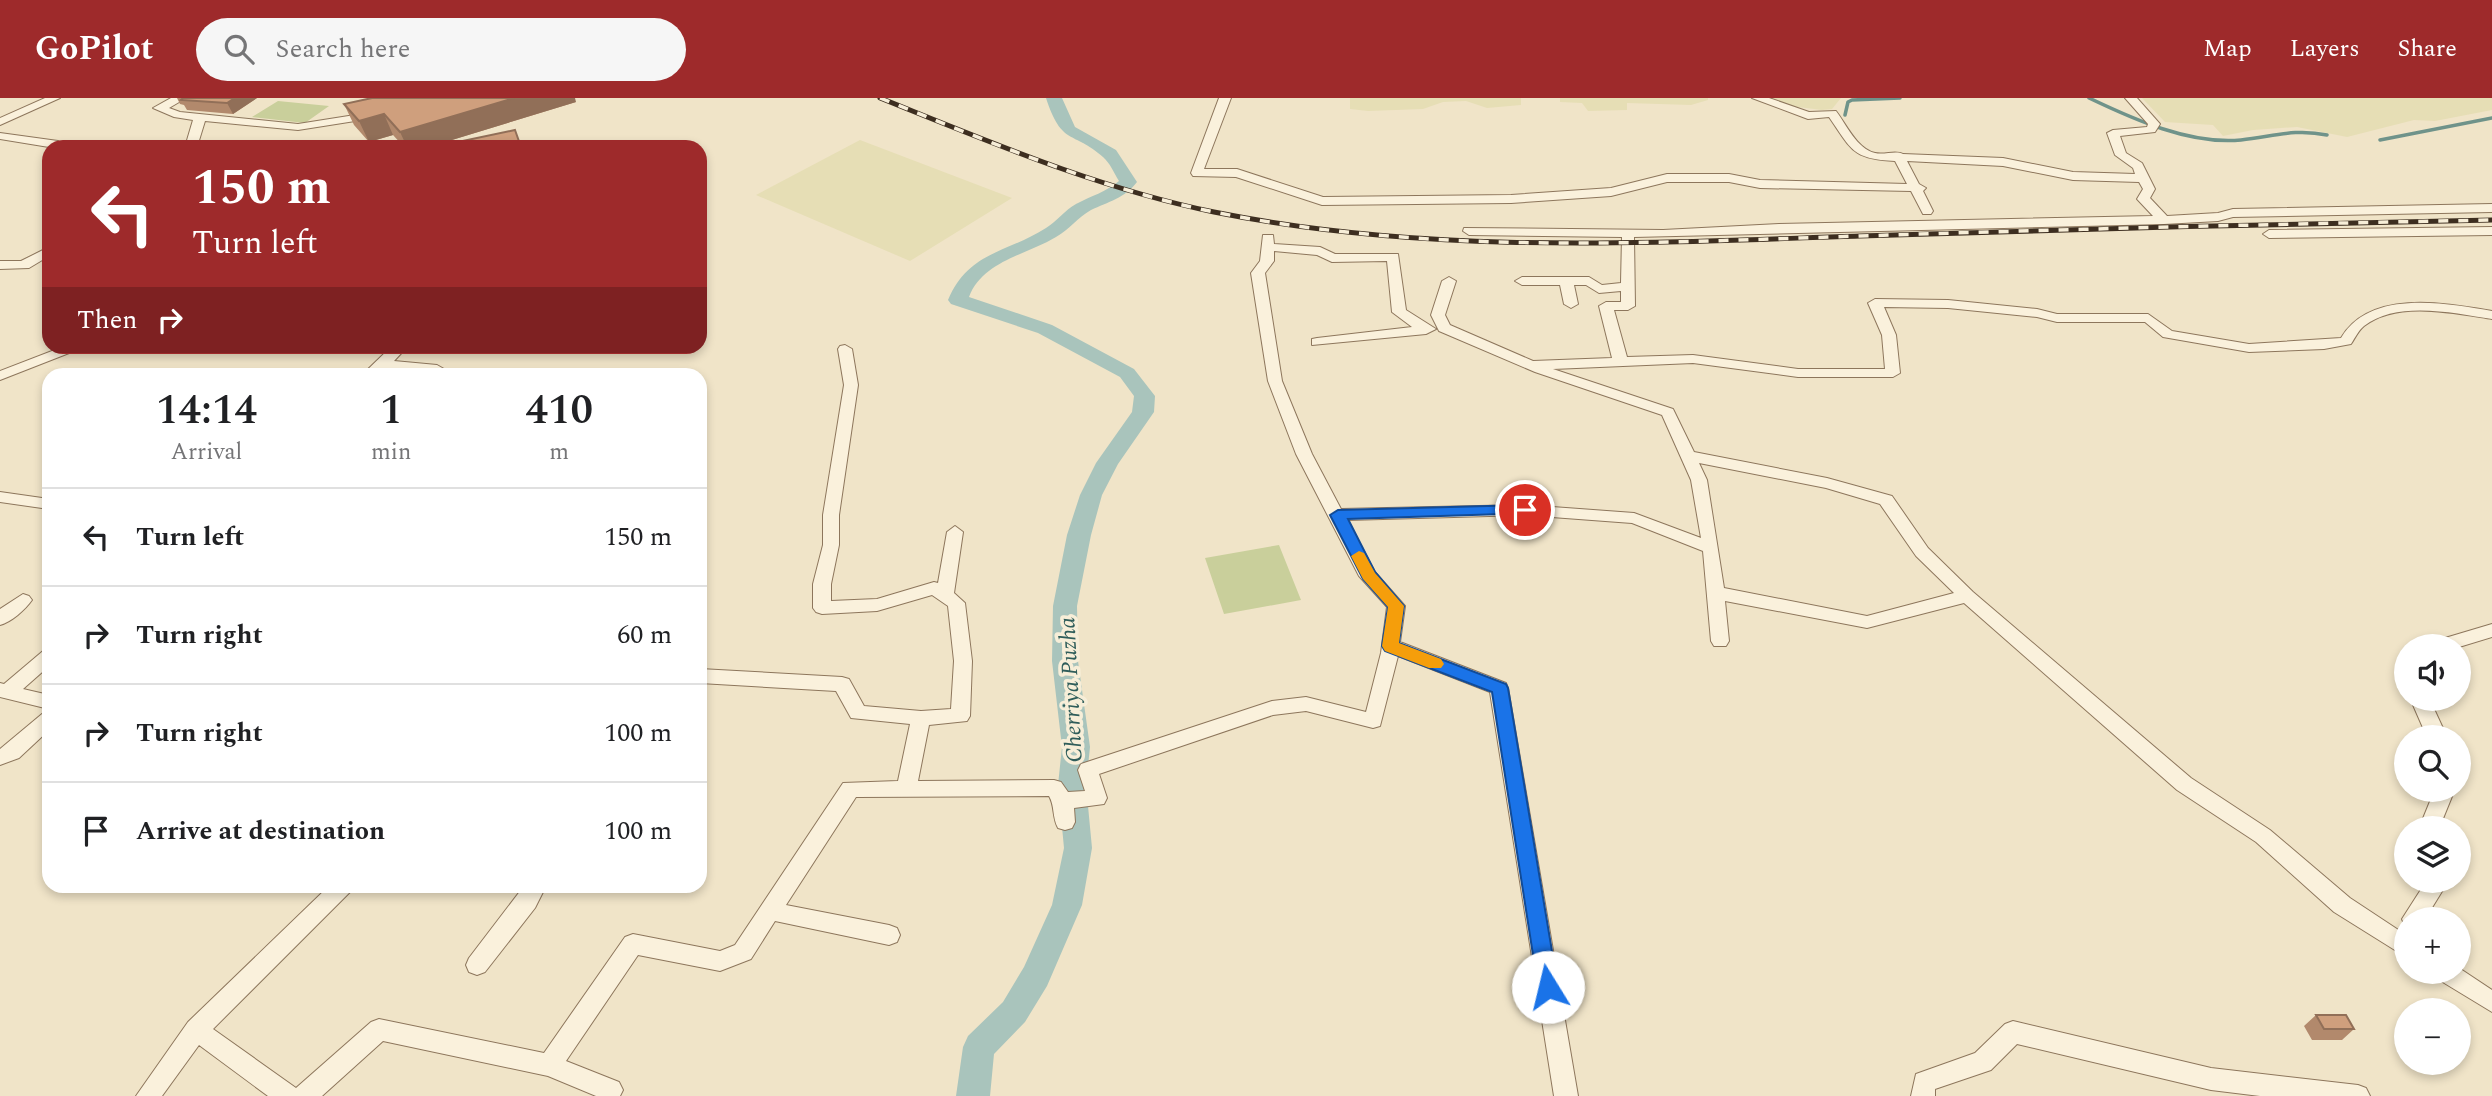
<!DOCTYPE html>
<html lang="en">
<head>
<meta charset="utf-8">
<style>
  :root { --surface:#fff; --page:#f6f6f6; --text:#202124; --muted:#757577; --line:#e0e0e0; --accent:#9e2a2b }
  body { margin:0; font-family:Spectral,serif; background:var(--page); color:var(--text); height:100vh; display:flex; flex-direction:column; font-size:26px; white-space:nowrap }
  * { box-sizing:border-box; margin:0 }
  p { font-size:23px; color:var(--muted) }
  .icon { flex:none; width:38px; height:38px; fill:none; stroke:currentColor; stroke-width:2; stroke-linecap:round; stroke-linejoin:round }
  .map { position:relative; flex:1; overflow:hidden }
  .drawer { position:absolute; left:42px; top:270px; width:665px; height:525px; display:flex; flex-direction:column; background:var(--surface); border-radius:21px; box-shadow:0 4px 10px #0003 }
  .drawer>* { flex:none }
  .guide { position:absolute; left:42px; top:42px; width:665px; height:214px; border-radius:21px; box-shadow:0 4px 10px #0003; background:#9e2a2b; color:#fff; overflow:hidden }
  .fabs { position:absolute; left:2394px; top:536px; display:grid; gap:14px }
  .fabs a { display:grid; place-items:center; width:77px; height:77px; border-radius:50%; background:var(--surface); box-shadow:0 4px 10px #0003; font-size:35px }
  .pin { position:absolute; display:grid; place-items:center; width:60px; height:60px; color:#fff; margin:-30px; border:4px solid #fff; border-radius:50%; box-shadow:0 2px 7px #0007 }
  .me { position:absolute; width:77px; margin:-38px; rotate:351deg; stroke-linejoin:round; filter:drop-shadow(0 0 5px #0008) }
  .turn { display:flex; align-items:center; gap:24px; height:147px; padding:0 35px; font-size:32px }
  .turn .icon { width:91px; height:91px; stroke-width:2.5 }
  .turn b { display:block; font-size:49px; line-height:60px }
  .then { display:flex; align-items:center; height:66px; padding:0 35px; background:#0003; gap:14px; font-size:26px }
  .eta { display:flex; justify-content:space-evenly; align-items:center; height:119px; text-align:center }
  .eta b { font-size:42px; font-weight:600; line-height:49px }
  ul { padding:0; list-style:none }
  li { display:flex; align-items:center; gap:21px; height:98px; padding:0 35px; border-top:2px solid var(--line) }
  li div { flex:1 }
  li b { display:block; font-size:26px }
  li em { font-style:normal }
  header { display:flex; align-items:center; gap:42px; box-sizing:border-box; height:98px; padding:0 35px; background:var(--accent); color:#fff }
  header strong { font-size:33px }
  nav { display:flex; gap:38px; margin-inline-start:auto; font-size:24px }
  .search { width:490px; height:63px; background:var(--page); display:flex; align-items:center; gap:18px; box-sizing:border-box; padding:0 24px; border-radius:38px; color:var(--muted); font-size:26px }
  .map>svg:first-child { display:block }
  .farmland { fill:#e6deb5 }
  .green { fill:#c9cf9b }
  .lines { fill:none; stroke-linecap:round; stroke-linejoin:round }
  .stream { stroke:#6f938a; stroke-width:3.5 }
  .river { fill:#a9c4bc; fill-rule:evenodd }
  .minor-casing { stroke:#8d765c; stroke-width:2 }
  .minor { fill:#faf1dc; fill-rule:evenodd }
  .rail-casing { stroke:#3d2e20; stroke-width:5 }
  .rail { stroke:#f7eed8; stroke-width:3.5; stroke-dasharray:10; stroke-linecap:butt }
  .wall { fill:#b2896c }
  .shaded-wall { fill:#916f58 }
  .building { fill:#cf9f7d; stroke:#916f58; stroke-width:2 }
  .route { fill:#1a73e8; stroke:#114b97; stroke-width:2 }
  .slow { fill:#f59e0b }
  .labels { text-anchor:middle; stroke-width:7; stroke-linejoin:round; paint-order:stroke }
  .water-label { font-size:23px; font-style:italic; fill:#2f5d5a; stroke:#f7eed8 }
</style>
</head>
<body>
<header>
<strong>GoPilot</strong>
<div class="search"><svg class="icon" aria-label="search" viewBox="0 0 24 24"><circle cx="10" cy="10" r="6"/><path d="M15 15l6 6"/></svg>Search here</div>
<nav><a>Map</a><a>Layers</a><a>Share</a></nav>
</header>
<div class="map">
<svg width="2492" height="998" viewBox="0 0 2492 998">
  <rect width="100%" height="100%" fill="#f0e4c8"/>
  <path class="farmland" d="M1350 0H1521V7L1487 10 1466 3 1443 4 1423 11 1368 13 1350 11Z
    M1560 0H1708V2L1691 7 1627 5V12L1588 13 1582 5 1560 4Z
    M1767 0H1841L1832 11 1822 12 1790 8Z
    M2142 0H2492V12L2435 23 2414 22 2347 39 2297 29 2253 32 2223 38 2213 27 2165 24Z
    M860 42 1012 100 910 163 756 97Z"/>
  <path class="green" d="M278 3 329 8 305 25 252 19Z
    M1279 447 1301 502 1224 516 1205 460Z"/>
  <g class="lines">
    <path class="stream" d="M2089 0C2133 21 2190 47 2241 42 2272 39 2294 30 2327 37
      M1845 17 1848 4 1852 2 1900 0
      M2380 42 2492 20"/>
    <path class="river" d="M1046 0H1062L1075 29 1116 52 1137 84C1125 100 1108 104 1091 112 1078 119 1069 132 1056 139 1026 157 983 163 969 199L1052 227 1134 271 1155 298 1154 314 1118 366 1102 397 1091 437 1077 508 1078 563 1090 649 1086 687 1092 750 1082 807 1047 888 1025 924 994 956 990 998H956L963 949 968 938 1003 904 1024 869 1052 807 1064 750 1058 687 1062 649 1052 563 1053 508 1067 437 1080 397 1096 365 1132 314 1134 298 1120 279 1038 235 951 206 948 202C969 153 1007 155 1046 130 1057 123 1065 112 1076 106 1091 98 1106 94 1119 83 1114 75 1110 65 1103 59 1073 32 1062 49 1046 0Z"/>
    <g class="minor-casing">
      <path id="minor" d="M45 0H60L0 27V20Z
        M171 0H186L169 10 180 14 298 26 374 14 380 17 374 20 298 32 205 23 197 49H185L193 22 174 19 153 10Z
        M1219 0H1231L1204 71H1237L1323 99 1511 97 1611 90 1667 76H1729L1760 82 1907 86 1895 63C1852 61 1852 52 1829 19L1808 21 1752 0H1769L1809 14 1836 13C1846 26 1857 51 1875 55 1885 57 1896 52 1903 56L2003 60 2073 74 2135 76 2133 70 2115 57 2107 35 2113 32 2147 29 2148 26 2125 0H2137L2160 26 2155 34 2120 38 2126 55 2142 65 2155 91 2150 100 2167 118 2218 115 2233 111 2492 106V114L2233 119 2218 123 2164 126 1634 139 1635 208 1628 212H1614L1627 259 1693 257 1798 271H1885L1882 237 1868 205 1875 201 1948 202 2037 211 2057 216H2148L2172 233 2249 246 2341 240C2370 191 2445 205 2492 213V221C2454 215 2397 202 2364 228 2358 233 2355 240 2351 246L2324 251 2249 254 2163 239 2145 224H2057L2037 219 1948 210 1884 209 1896 237 1900 275 1893 279H1798L1693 265 1553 271 1673 311 1694 354 1827 380 1892 398 1928 450 1973 494 2191 680 2270 732 2350 800 2406 837V859L2334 814 2256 744 2177 692 1964 505 1867 530 1725 503 1729 543 1726 548H1714L1711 543 1703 453 1632 425 1525 417 1347 422 1375 474 1405 508 1400 544 1506 585 1508 590 1578 998H1554L1490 594 1398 558 1380 628 1373 630 1306 613 1273 617 1099 676 1107 700 1104 706 1074 710 1075 724 1072 730 1065 732 1058 730C1052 719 1055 708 1049 698L856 699 786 807 889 827 897 830 900 837 897 844 889 847 775 823 751 861 720 873 638 857 566 963 619 984 623 992 620 998H596L548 978 383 943 322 998H268L199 947 162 998H136L188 924 329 788H354L350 794 213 931 296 990 371 924 379 921 544 955 625 839 633 836 720 853 735 847 843 685 898 683 910 626 851 620 836 593 700 585V571L842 579 849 581 864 608 921 613 951 611 954 563 948 508 932 497 877 513 822 516 816 514 813 510V486L823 447V417L844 287 838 251 840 248 845 247 852 251 858 287 839 417V447L831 486V503L877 501 934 484 938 485 947 434 955 428 963 434 954 495 965 505 972 563 970 618 967 623 929 627 918 683 1054 682 1061 684 1068 694 1085 693 1078 672 1081 666 1272 603 1306 599 1366 614 1381 555 1387 509 1359 478 1296 356 1268 283 1251 175 1260 163 1263 137H1273L1274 146 1320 149 1335 156H1398L1406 212 1436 231 1426 236 1312 247V241L1317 240 1412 229 1392 214 1387 163 1332 164 1317 157 1274 153V163L1265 175 1282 283 1312 356 1341 411 1525 407 1634 415 1701 440 1691 382 1662 317 1535 274 1439 233 1431 217 1442 183 1449 179 1456 183 1445 217 1450 227 1533 263 1612 260 1599 208 1606 204H1621V193L1599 195 1586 187H1574L1578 206 1571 210 1564 206 1560 187H1522L1515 183 1522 179H1589L1602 187 1621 185 1622 139 1469 137 1463 133 1464 130 1663 132 1779 126 2153 118 2137 101 2143 91 2139 84 2073 82 2003 68 1907 63 1919 86 1926 90 1923 93 1933 113 1931 116H1923L1911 93 1760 90 1729 84H1667L1611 98 1511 105 1322 107 1236 79 1193 78 1191 75ZM1699 365 1826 390 1880 406 1916 458 1954 495 1867 518 1724 490 1707 382Z
        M0 35 58 43 64 47 49 49 0 41Z
        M2492 129V137L2269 140 2263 136 2269 132Z
        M49 149V158L29 170 0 171V163H21Z
        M65 248H87L0 282V273Z
        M392 248H408L394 263 437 267 444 271 437 275 385 272 379 276H363Z
        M0 394 49 401V411L0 404Z
        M23 496 29 498 32 502C25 512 11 524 0 527V511Z
        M2492 526V539L2459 549 2432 548 2435 543Z
        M49 551V568L23 591 49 597V611L0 599V585L4 586 43 553Z
        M2406 565V580L2399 578 2397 573 2399 567Z
        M2410 600H2429L2447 639H2427Z
        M49 614V632L19 660 0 667V651L42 616Z
        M2435 691H2455L2442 723 2443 730H2423L2422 723Z
        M2427 782H2449L2425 821H2406L2405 828 2402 821Z
        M524 788H546L535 810 485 874 477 877 469 874 466 867 469 860Z
        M2459 870 2492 892V914L2436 880 2433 873H2459Z
        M2013 923 2211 970 2358 987 2366 990 2370 998H2260L2211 992 2017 946 1991 972 1935 991V998H1911L1916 976 1975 955 2005 926Z"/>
    </g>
    <use href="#minor" class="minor"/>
    <g class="rail-casing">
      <path id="rail" d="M880 0C990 44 1097 90 1214 114 1429 157 1642 145 1860 138 2071 131 2281 126 2492 122"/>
    </g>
    <use href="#rail" class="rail"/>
  </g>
  <path class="wall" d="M177 0H257L233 16 187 12 184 7 180 6Z
    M576 4 429 49H404L393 37 369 44 354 27 344 6Z
    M2316 917 2354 931 2342 942H2312L2304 928Z"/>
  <path class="shaded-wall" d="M235 0H257L233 16 227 5Z
    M514 0H575L576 4 429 49H407L400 34Z
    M384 16 393 37 369 44 359 23Z"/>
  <path class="building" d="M183 0H235L227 5 181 2Z
    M372 0H514L400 34 384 16 359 23 344 6Z
    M515 32 521 49H454L453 45Z
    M2316 917H2346L2354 931H2324Z"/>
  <path class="route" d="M1525 407 1530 408 1532 412 1530 415 1348 421 1375 474 1404 508 1399 545 1506 586 1508 590 1558 889 1555 896 1548 899 1541 896 1538 889 1492 594 1385 553 1382 548 1388 509 1363 481 1330 417 1338 412Z"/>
  <path class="slow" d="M1359 453 1364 455 1375 475 1404 508 1399 545 1441 561 1444 566 1441 570H1429L1385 553 1382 548 1388 509 1363 481 1351 458Z"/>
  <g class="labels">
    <g class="water-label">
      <text transform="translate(1070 592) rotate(-93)" y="8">Cherriya Puzha</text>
    </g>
  </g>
</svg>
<div class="fabs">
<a><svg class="icon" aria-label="sound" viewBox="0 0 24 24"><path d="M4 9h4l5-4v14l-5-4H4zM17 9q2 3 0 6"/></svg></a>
<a><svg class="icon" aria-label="search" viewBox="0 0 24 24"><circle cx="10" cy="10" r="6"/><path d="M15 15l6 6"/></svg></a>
<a><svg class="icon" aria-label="layers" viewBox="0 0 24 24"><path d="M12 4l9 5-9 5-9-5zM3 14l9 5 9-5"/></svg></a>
<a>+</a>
<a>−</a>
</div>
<div class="pin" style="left:1525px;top:412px;background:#d93025"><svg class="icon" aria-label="arrive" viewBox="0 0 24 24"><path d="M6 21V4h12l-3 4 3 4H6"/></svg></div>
<svg class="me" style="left:1548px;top:889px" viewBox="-20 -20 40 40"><circle r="19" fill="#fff"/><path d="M0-13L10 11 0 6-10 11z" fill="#1a73e8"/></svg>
<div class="guide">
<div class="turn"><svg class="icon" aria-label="left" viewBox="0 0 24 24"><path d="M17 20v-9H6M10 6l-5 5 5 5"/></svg><div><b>150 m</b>Turn left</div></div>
<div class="then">Then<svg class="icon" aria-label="right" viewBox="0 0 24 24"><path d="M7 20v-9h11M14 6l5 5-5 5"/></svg></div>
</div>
<section class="drawer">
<div class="eta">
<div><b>14:14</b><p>Arrival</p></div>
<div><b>1</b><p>min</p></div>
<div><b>410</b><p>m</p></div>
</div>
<ul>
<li><svg class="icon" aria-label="left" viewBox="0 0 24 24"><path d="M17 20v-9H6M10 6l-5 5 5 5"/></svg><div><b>Turn left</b></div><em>150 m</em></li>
<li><svg class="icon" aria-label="right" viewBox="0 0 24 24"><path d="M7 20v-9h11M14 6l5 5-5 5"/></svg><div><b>Turn right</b></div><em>60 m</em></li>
<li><svg class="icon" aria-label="right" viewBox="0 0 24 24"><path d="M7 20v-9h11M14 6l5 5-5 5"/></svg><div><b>Turn right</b></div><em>100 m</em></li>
<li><svg class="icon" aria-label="arrive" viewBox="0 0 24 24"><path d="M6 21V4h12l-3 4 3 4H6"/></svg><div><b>Arrive at destination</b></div><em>100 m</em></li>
</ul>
</section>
</div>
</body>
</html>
